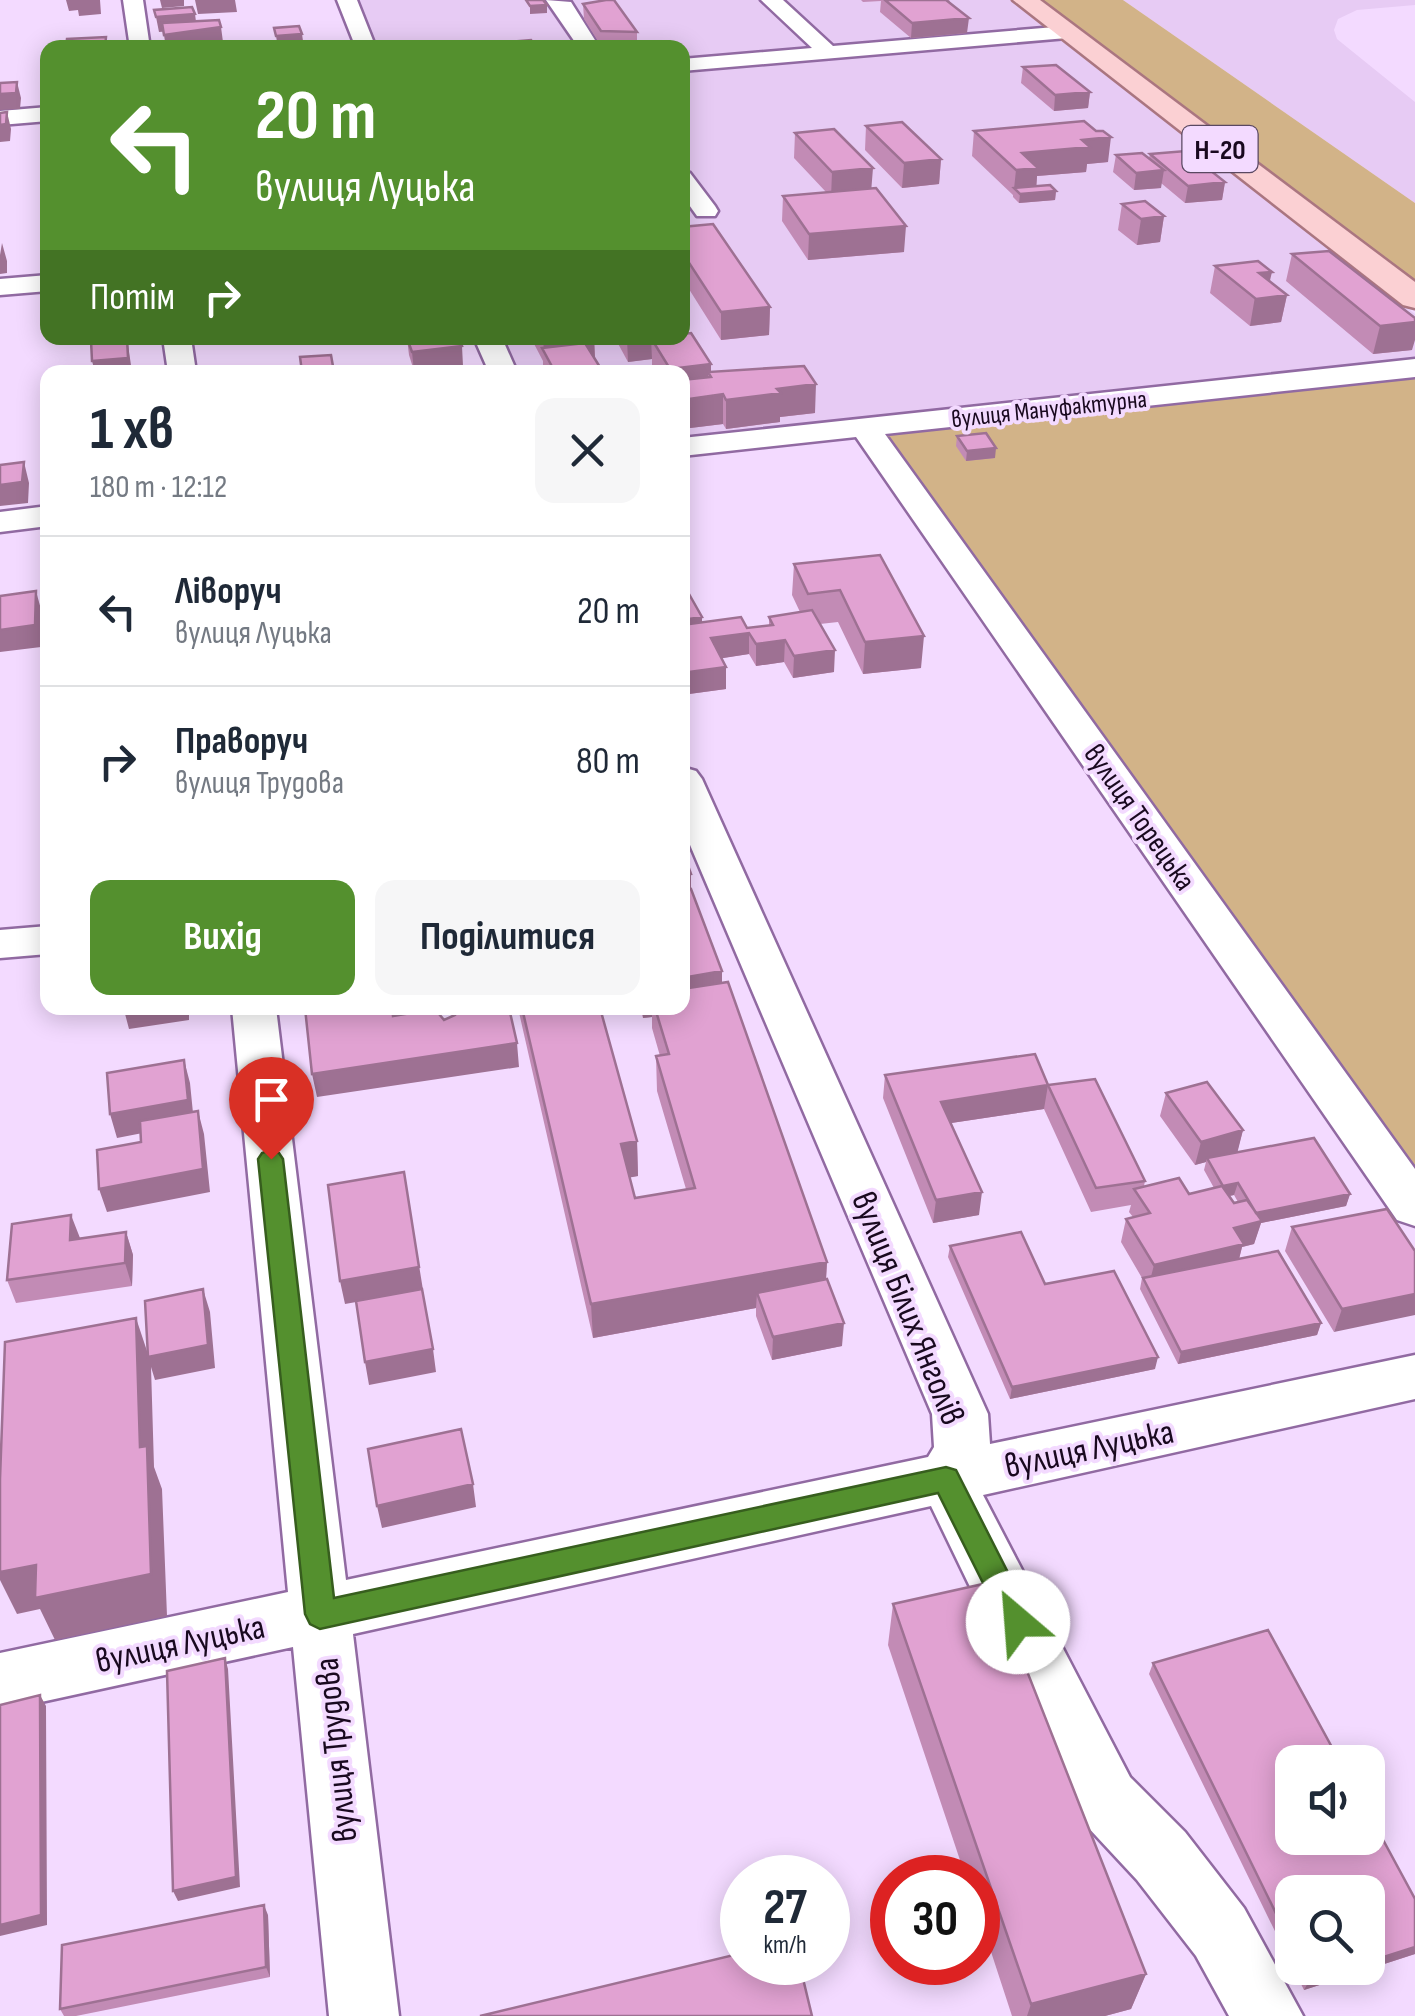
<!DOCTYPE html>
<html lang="uk">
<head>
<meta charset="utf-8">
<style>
  :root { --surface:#fff; --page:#f6f6f7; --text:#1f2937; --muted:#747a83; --line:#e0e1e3; --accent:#54902e }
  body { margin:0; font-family:"Sofia Sans Condensed",sans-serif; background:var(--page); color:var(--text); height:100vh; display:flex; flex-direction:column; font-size:38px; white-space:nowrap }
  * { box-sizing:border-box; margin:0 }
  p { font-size:32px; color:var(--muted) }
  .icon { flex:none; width:55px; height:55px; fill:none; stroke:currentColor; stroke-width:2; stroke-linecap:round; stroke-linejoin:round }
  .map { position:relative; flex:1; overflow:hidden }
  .drawer { position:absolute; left:40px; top:365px; width:650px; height:650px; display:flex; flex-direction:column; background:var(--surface); border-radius:20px; box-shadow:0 5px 25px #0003 }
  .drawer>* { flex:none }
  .guide { position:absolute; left:40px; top:40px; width:650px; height:305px; border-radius:20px; box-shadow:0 5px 25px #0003; background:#54902e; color:#fff; overflow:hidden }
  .fabs { position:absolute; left:1275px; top:1745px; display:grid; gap:20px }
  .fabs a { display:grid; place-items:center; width:110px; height:110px; border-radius:20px; background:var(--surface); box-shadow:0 5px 25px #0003; font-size:50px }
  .speed { position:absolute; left:720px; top:1855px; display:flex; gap:20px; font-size:50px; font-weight:700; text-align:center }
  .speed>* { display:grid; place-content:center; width:130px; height:130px; border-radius:50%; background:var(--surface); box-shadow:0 5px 25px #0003; line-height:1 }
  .speed small { font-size:25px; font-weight:400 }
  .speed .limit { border:15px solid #d22; background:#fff; color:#111 }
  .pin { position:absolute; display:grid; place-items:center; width:85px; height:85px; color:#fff; margin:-102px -42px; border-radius:50% 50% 50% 0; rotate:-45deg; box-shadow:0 0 10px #0007 }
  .pin .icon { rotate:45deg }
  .me { position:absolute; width:110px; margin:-55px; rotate:333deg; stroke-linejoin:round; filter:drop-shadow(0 0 8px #0008) }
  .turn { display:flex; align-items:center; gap:35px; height:210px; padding:0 50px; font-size:45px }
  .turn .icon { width:130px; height:130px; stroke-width:2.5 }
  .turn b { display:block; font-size:70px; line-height:85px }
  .then { display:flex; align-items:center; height:95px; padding:0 50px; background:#0003; gap:20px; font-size:38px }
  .round { display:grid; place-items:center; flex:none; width:105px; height:105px; border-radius:20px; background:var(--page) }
  .head { display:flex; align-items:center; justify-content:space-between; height:170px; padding:0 50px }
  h1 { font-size:60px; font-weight:700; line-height:75px }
  .primary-button { display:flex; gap:20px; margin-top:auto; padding:20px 50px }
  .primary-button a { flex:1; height:115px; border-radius:20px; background:var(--accent); color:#fff; font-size:40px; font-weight:700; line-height:115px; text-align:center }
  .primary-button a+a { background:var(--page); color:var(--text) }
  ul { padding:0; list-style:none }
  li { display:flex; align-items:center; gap:30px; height:150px; padding:0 50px; border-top:2px solid var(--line) }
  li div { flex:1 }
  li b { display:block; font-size:38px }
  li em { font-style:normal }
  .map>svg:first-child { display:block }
  .built { fill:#e7cbf4 }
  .green { fill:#d2b388 }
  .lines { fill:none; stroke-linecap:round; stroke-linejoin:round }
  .street-casing { stroke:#916aa2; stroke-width:5 }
  .primary-casing { stroke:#aa7680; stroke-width:5 }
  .street { fill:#fff; fill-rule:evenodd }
  .primary { fill:#fbd0d3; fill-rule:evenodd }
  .wall { fill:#c28bb5; fill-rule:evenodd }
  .shaded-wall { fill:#9e7193 }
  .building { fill:#e1a2d2; stroke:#9e7193; stroke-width:2.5 }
  .route { fill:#54902e; stroke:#375e1e; stroke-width:2.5 }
  .labels { text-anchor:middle; stroke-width:8; stroke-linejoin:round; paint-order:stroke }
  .far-street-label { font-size:25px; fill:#19091f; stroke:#f3daff }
  .shield { fill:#f3daff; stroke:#5a4862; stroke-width:2.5 }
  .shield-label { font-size:28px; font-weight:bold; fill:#19091f }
  .street-label { font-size:30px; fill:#19091f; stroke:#f3daff }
  .near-street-label { font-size:35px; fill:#19091f; stroke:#f3daff }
</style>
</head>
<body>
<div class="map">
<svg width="1415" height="2016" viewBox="0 0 1415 2016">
  <rect width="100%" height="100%" fill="#f3daff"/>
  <path class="built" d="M356 0H1010L1048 29 683 62 682 48 375 47Z
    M1123 0H1415V5L1357 10 1338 19 1334 30 1337 39 1415 102V203Z
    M1031 38 1060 39 1415 314V362L683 441 682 372H517L501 338H682L683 68Z"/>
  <path class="green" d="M1042 0H1123L1415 203V283Z
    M1415 374V1180L884 439 887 431Z"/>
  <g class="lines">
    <g class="street-casing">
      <path id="street" d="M123 0H143L150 48H130Z
        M337 0H357L376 48H356Z
        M546 0 571 2 600 48H579Z
        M761 0H783L833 46 1067 26 1077 32 1067 38 682 71V59L812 48Z
        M48 107V121L0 125V111Z
        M682 171 690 173 715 206 718 211 715 216H697L682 195Z
        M48 275V291L0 295V279Z
        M163 338H191L196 372H168Z
        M474 338H502L517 372H489Z
        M1415 359V377L885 434 1415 1169V1226L1397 1220 856 437 682 456V438Z
        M48 506V526L0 532V512Z
        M682 767 696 771 702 779 988 1414 990 1444 1415 1355V1399L983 1495 1130 1777 1185 1832 1244 1908 1303 2016H1229L1196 1956 1137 1880 1084 1823 931 1506 353 1634 399 2016H329L293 1647 0 1711V1653L288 1592 232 1008H276L346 1580 928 1457 934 1447 932 1414 682 826Z
        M48 926V954L0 958V930Z"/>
    </g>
    <g class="primary-casing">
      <path id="primary" d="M1013 0H1040L1415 282V308L1403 305Z"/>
    </g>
    <use href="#street" class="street"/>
    <use href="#primary" class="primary"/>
  </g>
  <path class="wall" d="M861 0H949L967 33 911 38 880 12 881 1 863 2Z
    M583 4 637 32V47L601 46 584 19Z
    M1023 67 1090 92 1088 108 1054 111 1021 83Z
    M866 126 941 159 939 184 902 188 865 150Z
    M974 131 1108 162 1087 164 1086 172 1037 176 1036 186 1056 191 1055 200 1019 203 1013 197V195L972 156Z
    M795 133 872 188 904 252 808 260 782 221 783 196 826 192 794 158Z
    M1150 154 1225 182 1222 200 1185 203 1161 183V188L1134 190 1113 172 1116 155 1149 158Z
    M1122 204 1164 216 1160 242 1137 245 1118 230Z
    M682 227 770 307 769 335 721 340 682 278Z
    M1292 254 1412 350 1373 354 1286 281Z
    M1215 266 1270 281 1287 295 1281 322 1250 326 1210 293Z
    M407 338 463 366 414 371 409 355Z
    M531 338H594L595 359 603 372H543V361Z
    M615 338H682L711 371 815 413 780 417V422L726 429 723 424 682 429V372H656L652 366V359L628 362Z
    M957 436 995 458 966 461 956 446Z
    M880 555 921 668 863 674 838 622 820 624 834 672 793 678 784 662 756 666 749 654 722 658 726 667V689L689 694 682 682V595L702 622 747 628 769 625V617L800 612 792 595 794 564Z
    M691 874V889L722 971V983L827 1262 826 1279 842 1346 772 1360 756 1316V1308L593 1338 518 1008H600L637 1141 638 1176 629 1177 635 1198 686 1189 657 1091 656 1056H660L652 1028V1017L643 1018 640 1008H682Z
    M885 1075 1048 1085 1145 1181 1144 1186 1189 1194 1214 1188 1204 1170 1206 1162 1195 1165 1160 1116 1166 1093 1243 1130 1237 1152 1350 1194 1346 1206 1261 1223 1254 1244 1242 1247 1239 1259 1321 1323 1317 1335 1178 1364 1140 1289 1142 1278 1121 1242 1126 1219 1133 1217 1129 1212 1131 1205 1091 1212 1044 1109 951 1123 979 1215 933 1223 883 1098ZM1234 1195 1238 1202 1234 1203 1229 1196Z
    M1387 1209 1334 1332 1285 1251 1292 1227Z
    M126 1232 133 1255 132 1286 16 1303 7 1280 80 1238Z
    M950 1246 1045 1284 1155 1369 1010 1399 948 1257Z
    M893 1604 1146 1974 1131 2009 1105 2016H1012L978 1912V1878H966L888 1645Z
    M1268 1630 1340 1762H1292V1838H1368V1812L1415 1899V1954L1304 1990 1293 1968H1368V1892H1292V1966L1149 1674 1153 1663Z
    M268 1915 270 1977 76 2016H64L60 2009Z"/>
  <path class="shaded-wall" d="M66 0H100L101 14 79 16 78 10 69 11Z
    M160 0H184V6L162 8Z
    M195 0H235L237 12 198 14Z
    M547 5V13L530 14V6Z
    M195 14 197 29 159 32 156 17Z
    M969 18 967 33 911 38 912 23Z
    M221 27 223 42 187 48H166L164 35Z
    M302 34 304 48H278L276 36Z
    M17 82 21 98 20 109 0 110V94Z
    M1090 92 1088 108 1054 111 1055 95Z
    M7 112 11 129 10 141 0 142V125Z
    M1111 137 1108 162 1087 164 1086 172 1037 176 1036 193 1056 191 1055 200 1019 203 1020 194 1014 189 1016 170 1022 153 1082 140Z
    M941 159 939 184 902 188 904 163Z
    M873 168 871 193 831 198 832 172Z
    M1164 170 1161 188 1134 190 1136 173Z
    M1225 182 1222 200 1185 203 1188 186Z
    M1164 216 1160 242 1137 245 1141 219Z
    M906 226 904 252 808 260 809 234Z
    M2 243 7 261V273L0 274V255Z
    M1272 272 1266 297 1287 295 1281 322 1250 326 1259 273Z
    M770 307 769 335 721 340V312Z
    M1415 322V340L1412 350 1373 354 1380 326Z
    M88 338H126L91 349Z
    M127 338 132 372H95L92 361Z
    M543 338H594L595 359 544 352Z
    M627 338H661H651L652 359 628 362Z
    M462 346 463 366 414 371 412 352Z
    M711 364V393V377L708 372V393L682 396V372H671L670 369Z
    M816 384 815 413 780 417V422L726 429V400L777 389Z
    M723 394V424L682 429V400Z
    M996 448 995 458 966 461 967 451Z
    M24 462 29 483 28 503 0 506V485Z
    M42 566H48V585Z
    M36 591 42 613 41 647 0 652V630Z
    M702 617V639L682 642V620Z
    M749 633V654L711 660V638Z
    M924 636 921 668 863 674 865 642Z
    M785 640 784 662 756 666V644Z
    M835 650 834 672 793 678 794 656Z
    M726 667V689L689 694V672Z
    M691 874V907L682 908V875Z
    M722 971V1005L682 1008V978Z
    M109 1008H189V1020L129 1029 124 1010 111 1012Z
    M643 1008H652V1017L643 1018Z
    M517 1043 519 1067 317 1097 312 1074Z
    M184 1060 190 1083 194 1123 117 1138 110 1114Z
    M1048 1085 1044 1109 938 1125 941 1102Z
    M198 1111 204 1134 210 1192 107 1212 99 1189Z
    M1243 1130 1237 1154 1207 1158 1206 1162 1195 1165 1201 1142Z
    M637 1141 638 1176 622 1179 621 1144Z
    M404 1172 423 1290 345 1304 340 1281Z
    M1238 1183 1234 1195 1220 1198 1223 1186Z
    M982 1192 979 1215 933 1223 936 1200Z
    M1350 1194 1346 1206 1261 1223 1254 1244 1242 1247 1237 1267 1148 1288 1154 1265 1234 1228 1255 1213Z
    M71 1215 80 1238 70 1240Z
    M126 1232 133 1255 132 1286 125 1263Z
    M827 1262 825 1296 757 1293 756 1308 593 1338 591 1304Z
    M203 1289 210 1312 215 1368 155 1380 151 1367 154 1467 162 1489 167 1616 55 1640 40 1609 17 1614 0 1580V1572L36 1565 140 1447 136 1318 149 1357Z
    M1415 1294V1315L1334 1332 1342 1309Z
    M844 1323 842 1346 772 1360 773 1337Z
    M1321 1323 1317 1335 1178 1364 1181 1352Z
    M433 1349 436 1372 369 1385 365 1362Z
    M1158 1357 1155 1369 1010 1399 1012 1387Z
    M473 1484 476 1507 382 1528 377 1506Z
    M225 1658 228 1669 240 1887 178 1901 173 1891Z
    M40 1695 46 1706 47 1925 0 1936V1925Z
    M264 1905 268 1915 270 1977 266 1967Z
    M1415 1947V1954L1304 1990 1309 1981 1350 1968H1368V1962Z
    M1146 1974 1131 2009 1105 2016H1027L1031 2004Z"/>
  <path class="building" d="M526 0H543L547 5 530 6Z
    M606 0H614L637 32 601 31 583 4Z
    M885 0H946L969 18 912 23Z
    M192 7 195 14 156 17 154 10Z
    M219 20 221 27 164 35 162 23Z
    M299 26 302 34 276 36 274 28Z
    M106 37 105 48H66L67 39Z
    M531 40 536 48H511L508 42Z
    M1056 65 1090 92 1055 95 1023 67Z
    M17 82 16 93 0 94V83Z
    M7 112 6 124 0 125V113Z
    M1084 121 1096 131H1103L1111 137 1082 140 1090 147 1022 153 1038 168 1016 170 974 131Z
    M902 122 941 159 904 163 866 126Z
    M834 129 873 168 832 172 795 133Z
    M1186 151 1225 182 1188 186 1150 154Z
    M1142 153 1164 170 1136 173 1116 155Z
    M1050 185 1056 191 1020 194 1014 188Z
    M876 188 906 226 809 234 783 196Z
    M1145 201 1164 216 1141 219 1122 204Z
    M713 224 770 307 721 312 682 252V227Z
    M1329 251 1415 318V322L1380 326 1292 254Z
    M1258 261 1272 272 1259 273 1287 295 1256 299 1215 266Z
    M691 333 711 364 670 369 651 338H682V334Z
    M119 338H127L128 358 92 361 91 340Z
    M407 338H459L462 346 412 352Z
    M585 343 603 372H555L542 348Z
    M331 355 334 372H302L300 357Z
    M804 366 816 384 777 389 781 393 726 400 723 394 682 400V380L711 377 708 372Z
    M986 433 996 448 967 451 957 436Z
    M24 462 22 482 0 485V465Z
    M45 536H48V566H42Z
    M880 555 924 636 865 642 840 590 808 594 794 564Z
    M36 591 35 625 0 630V596Z
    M689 594 702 617 682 620V595Z
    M812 610 835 650 794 656 785 640 756 644 749 633 711 638 726 667 689 672 682 660V625L741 617 747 628 773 625 769 617Z
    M682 849 691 874 682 875Z
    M691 889 722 971 682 978V891Z
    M728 982 827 1262 591 1304 522 1008H600L637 1141 621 1144 635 1198 695 1188 656 1056 669 1054 655 1008H682V989Z
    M305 1008H392L393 1016 435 1009 444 1020 455 1015 454 1008H509L517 1043 312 1074Z
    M1035 1054 1048 1085 941 1102 982 1192 936 1200 885 1075Z
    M184 1060 188 1100 110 1114 107 1073Z
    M1095 1079 1145 1181 1096 1188 1048 1085Z
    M1207 1082 1243 1130 1201 1142 1166 1093Z
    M198 1111 203 1169 99 1189 97 1150 141 1142 140 1121Z
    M1314 1138 1350 1194 1256 1213 1238 1183 1223 1186 1207 1158Z
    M404 1172 419 1267 340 1281 328 1185Z
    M1179 1178 1189 1194 1222 1186 1234 1203 1247 1200 1262 1221 1234 1228 1244 1244 1154 1265 1126 1219 1150 1213 1134 1189Z
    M1387 1209 1415 1251V1294L1342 1309 1292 1227Z
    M71 1215 70 1240 126 1232 125 1263 7 1280 12 1224Z
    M1021 1232 1045 1284 1114 1271 1158 1357 1012 1387 950 1246Z
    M1278 1251 1321 1323 1181 1352 1143 1278Z
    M827 1279 844 1323 773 1337 757 1293Z
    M203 1289 208 1345 148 1357 145 1301Z
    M422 1289 433 1349 365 1362 356 1301Z
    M136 1318 140 1447 147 1446 151 1574 35 1598 36 1565 0 1572V1479L5 1342Z
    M461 1429 473 1484 377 1506 368 1449Z
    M992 1582 1146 1974 1031 2004 893 1604Z
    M1268 1630 1340 1762H1292V1838H1368V1812L1415 1899V1947L1368 1962V1892H1292V1946L1153 1663Z
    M225 1658 236 1877 173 1891 167 1671Z
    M40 1695 41 1915 0 1925V1705Z
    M264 1905 266 1967 60 2009 62 1945Z
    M742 1953V1962H799L812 2016H480Z
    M1303 1968H1350L1309 1981Z"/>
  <path class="route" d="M271 1150 279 1153 283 1159 334 1598 946 1467 956 1470 1028 1612 1033 1622 1028 1631 1018 1636 1007 1631 938 1493 320 1629 310 1624 305 1614 258 1159 262 1153Z"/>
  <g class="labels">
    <g class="far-street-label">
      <text transform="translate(1049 408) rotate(-6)" y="9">вулиця Мануфактурна</text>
    </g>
    <rect class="shield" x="1182.5" y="126" width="75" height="46" rx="8"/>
    <g class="shield-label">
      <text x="1220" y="159">Н-20</text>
    </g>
    <g class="street-label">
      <text transform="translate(1140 817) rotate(55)" y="10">вулиця Торецька</text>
    </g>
    <g class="near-street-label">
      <text transform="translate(909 1308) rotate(68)" y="12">вулиця Білих Янголів</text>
      <text transform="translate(1089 1448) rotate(-12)" y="12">вулиця Луцька</text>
      <text transform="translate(180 1643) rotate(-12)" y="12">вулиця Луцька</text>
      <text transform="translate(335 1750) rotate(-96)" y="12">вулиця Трудова</text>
    </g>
  </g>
</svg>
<div class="fabs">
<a><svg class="icon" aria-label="sound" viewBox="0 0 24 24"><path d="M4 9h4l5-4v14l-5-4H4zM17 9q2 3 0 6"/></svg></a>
<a><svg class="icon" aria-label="search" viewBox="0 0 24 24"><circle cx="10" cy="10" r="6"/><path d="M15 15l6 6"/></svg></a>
</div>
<div class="speed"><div>27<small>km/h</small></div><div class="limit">30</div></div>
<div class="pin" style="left:271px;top:1159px;background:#d93025"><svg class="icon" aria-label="arrive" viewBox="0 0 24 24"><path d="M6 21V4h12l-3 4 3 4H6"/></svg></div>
<svg class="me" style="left:1018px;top:1622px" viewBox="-20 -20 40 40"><circle r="19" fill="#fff"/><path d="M0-13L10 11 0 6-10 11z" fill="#54902e"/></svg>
<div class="guide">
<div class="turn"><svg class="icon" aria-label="left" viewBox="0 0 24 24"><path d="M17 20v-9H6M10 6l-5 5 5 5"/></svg><div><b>20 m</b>вулиця Луцька</div></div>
<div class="then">Потім<svg class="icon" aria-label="right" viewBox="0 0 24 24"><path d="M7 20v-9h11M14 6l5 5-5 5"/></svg></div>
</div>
<section class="drawer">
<div class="head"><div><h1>1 хв</h1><p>180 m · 12:12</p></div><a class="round"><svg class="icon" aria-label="close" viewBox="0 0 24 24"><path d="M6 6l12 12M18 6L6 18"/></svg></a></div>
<ul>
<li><svg class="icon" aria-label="left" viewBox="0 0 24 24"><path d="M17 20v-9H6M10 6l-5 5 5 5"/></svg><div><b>Ліворуч</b><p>вулиця Луцька</p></div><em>20 m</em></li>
<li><svg class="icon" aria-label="right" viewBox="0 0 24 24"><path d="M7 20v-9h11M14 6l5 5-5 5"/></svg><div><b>Праворуч</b><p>вулиця Трудова</p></div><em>80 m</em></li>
</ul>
<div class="primary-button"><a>Вихід</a><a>Поділитися</a></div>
</section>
</div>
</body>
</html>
